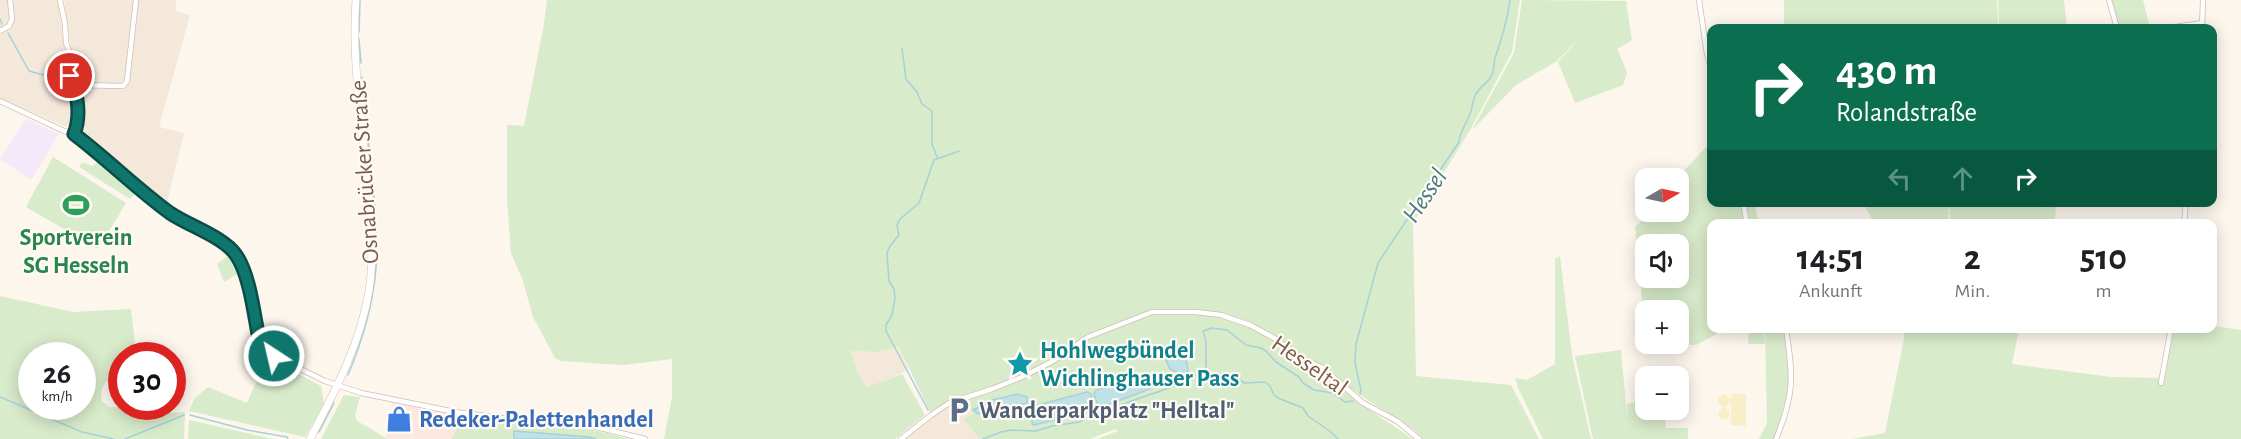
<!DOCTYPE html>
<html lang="de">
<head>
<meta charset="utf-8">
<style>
  :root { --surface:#fff; --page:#f6f6f6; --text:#202124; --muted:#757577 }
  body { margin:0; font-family:"Alegreya Sans",sans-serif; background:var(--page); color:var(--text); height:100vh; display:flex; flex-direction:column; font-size:22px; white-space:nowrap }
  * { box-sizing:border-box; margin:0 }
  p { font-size:20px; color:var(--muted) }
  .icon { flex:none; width:33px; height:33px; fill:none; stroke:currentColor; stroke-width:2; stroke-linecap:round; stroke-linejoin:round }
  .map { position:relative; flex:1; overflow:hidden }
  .drawer { position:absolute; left:1707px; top:219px; width:510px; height:114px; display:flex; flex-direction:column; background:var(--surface); border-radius:12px; box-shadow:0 3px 15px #0003 }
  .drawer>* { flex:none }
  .top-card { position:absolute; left:1707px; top:24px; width:510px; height:183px; border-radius:12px; box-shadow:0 3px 15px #0003; background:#0b6e4f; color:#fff; overflow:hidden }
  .needle { width:39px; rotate:81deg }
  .tools { position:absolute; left:1635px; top:168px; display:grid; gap:12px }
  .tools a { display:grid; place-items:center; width:54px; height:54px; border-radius:12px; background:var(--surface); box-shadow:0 3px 15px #0003; font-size:30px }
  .speed { position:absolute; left:18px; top:342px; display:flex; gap:12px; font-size:30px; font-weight:700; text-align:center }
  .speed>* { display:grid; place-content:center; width:78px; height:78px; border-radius:50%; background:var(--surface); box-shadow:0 3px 15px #0003; line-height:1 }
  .speed small { font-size:15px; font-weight:400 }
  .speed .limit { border:9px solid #d22; background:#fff; color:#111 }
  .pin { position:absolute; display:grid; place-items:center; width:51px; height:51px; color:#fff; margin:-26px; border:3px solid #fff; border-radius:50%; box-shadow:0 2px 6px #0007 }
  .me { position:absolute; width:66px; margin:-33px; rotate:325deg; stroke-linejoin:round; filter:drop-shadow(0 0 4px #0008) }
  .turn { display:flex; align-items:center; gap:21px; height:126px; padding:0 30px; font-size:27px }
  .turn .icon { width:78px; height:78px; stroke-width:2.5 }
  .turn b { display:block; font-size:42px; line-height:51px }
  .lanes { display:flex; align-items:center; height:57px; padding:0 30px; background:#0003; justify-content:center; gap:30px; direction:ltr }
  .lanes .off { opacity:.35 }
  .eta { display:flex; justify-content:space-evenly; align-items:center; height:102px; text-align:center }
  .eta b { font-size:36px; font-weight:600; line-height:42px }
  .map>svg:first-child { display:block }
  .residential { fill:#f4e8db }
  .commercial { fill:#fce8e1 }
  .education { fill:#f3e9f9 }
  .green { fill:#d8ebca; fill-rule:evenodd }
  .sand { fill:#faeec9 }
  .water { fill:#c0e2e6; stroke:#a7d1d8; stroke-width:1.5 }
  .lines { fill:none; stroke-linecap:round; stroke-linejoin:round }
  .stream { stroke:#a7d1d8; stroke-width:1.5 }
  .minor-casing { stroke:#cfbeb1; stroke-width:6 }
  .secondary-casing { stroke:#d5c0b1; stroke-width:8 }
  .minor { stroke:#fff; stroke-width:4.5 }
  .secondary { stroke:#fff; stroke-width:7 }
  .route-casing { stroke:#0a4d48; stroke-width:15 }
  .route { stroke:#0f766e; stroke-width:10 }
  .labels { text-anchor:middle; stroke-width:4.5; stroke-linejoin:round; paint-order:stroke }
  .street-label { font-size:24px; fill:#785d4f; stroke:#fffaf3 }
  .leisure-label { font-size:24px; font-weight:bold; fill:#27864d; stroke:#fffaf3 }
  .culture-label { font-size:24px; font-weight:bold; fill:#0d838f; stroke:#fffaf3; text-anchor:start }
  .service-label { font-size:24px; font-weight:bold; fill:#4e5e75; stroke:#fffaf3; text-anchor:start }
  .shop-label { font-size:24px; font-weight:bold; fill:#366cbe; stroke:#fffaf3; text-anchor:start }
  .water-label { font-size:26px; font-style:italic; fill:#457b83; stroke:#fffaf3 }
</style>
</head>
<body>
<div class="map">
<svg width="2241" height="439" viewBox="0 0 2241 439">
  <rect width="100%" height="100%" fill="#fcf6ed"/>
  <path class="residential" d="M0 0H58L74 120 67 127 0 98Z
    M64 0H176V11L190 15 159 127 184 133 166 206 86 138 83 131Z
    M899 347 909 370 867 388 858 374 851 351 877 352Z
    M967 399 973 414 963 418 979 439H904L945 408Z"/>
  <path class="commercial" d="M393 403 459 416 456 430 451 439H388L386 437Z"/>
  <path class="education" d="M26 119 59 134 31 180 0 159Z"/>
  <path class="green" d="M547 0H1520L1512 52 1470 130 1413 223 1416 376 1511 385 1539 439H1423L1414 430 1354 391 1345 390 1362 405 1413 439H1097L1118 431 1115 429 1090 439H979L963 418 973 414 967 399 974 397 972 393 954 398 930 412 899 347 877 352 851 351 858 374 867 387 902 374 925 415 895 439H664L672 397V359L623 365 560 361 555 358 533 317 523 281 511 253 507 200V125L524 126 544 24ZM1147 376 1150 389 1098 405 1095 392ZM1087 392 1035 425 1032 423 1033 406Z
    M1522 0 1626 1 1632 40 1617 49 1627 72 1623 85 1575 103 1558 62 1584 33 1557 61 1516 85 1472 130 1514 53Z
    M1784 0H1997L1998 28H1784Z
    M1998 0H2064L2067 28H1999Z
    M2111 0H2143L2150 28H2119Z
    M1711 142 1712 202 1742 203 1746 223 1712 224V328L1726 329 1696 345 1672 344H1678V310H1646L1645 329 1635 227 1652 212H1678L1679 186 1681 183 1679 185 1678 178H1677ZM1646 244H1678V278H1646Z
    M53 157 126 203 98 249 26 207Z
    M100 161 136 192 130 199 79 167 82 162 92 166Z
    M1745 203H1754L1759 223H1749Z
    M1863 203H2043L2044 213V203H2056L2055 220 2082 223H1951L1949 210 1953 209H1948L1949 223H1874Z
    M228 256 237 274 224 282 217 264Z
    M1560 256 1572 355 1591 439H1543L1518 388 1515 378 1527 380 1555 364V259Z
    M0 296 73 312 131 309 136 352 123 353C122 356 122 363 120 367 113 383 98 378 102 401L109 407H143L148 415 185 412 184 439H0ZM32 356H82V406H32Z
    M2213 326 2241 330V439H1853L1885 433 1904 339V329H2019L2012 364 2111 377 2163 378 2174 329 2212 328Z
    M1749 329H1764L1765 344H1748Z
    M1765 329H1784L1791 378 1790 389 1775 439H1759L1767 423Z
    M1621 350 1627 416V404L1645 400 1646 410H1665L1666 428H1688V439H1593L1575 356Z
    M267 357 321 386 324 404 305 437 189 411 195 398 208 387 247 403Z
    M344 395 360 397 355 415 357 421 388 439H321Z
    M459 416 504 423 578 426 629 439H596L514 431V439H451L456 430Z
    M189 420 273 439H188Z"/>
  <path class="sand" d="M1731 394H1746V426L1731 425V402L1725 407 1730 412 1728 418 1722 420 1719 417 1718 412 1723 407 1718 403V398L1725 394 1731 399Z"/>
  <path class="water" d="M1177 348C1184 353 1188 363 1188 371L1185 373 1187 377 1170 369 1164 356 1169 350Z
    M1145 375 1151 387 1150 389 1102 407 1098 405 1094 394 1096 390Z
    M1087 392 1091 394 1094 406 1090 412 1034 425 1032 424 1033 406Z
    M1018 394 1027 397V403L978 414 973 410 992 400Z
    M514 431 590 437 596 439H514Z"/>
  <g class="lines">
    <path class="stream" d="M0 19 2 24
      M359 32 360 0
      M8 33 29 71 69 82
      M359 39 361 63
      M902 48 906 79 917 92 922 104 932 111V144L937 157
      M362 77 364 102
      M1206 373V341L1203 331 1212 328 1227 330 1246 345 1261 348 1266 351 1276 362 1299 377 1303 383 1314 390 1333 393 1345 402 1353 401
      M348 375C362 342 373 305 376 268 379 219 370 161 365 111
      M1186 378C1197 372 1209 377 1218 373L1223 375H1230L1245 383 1265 382 1270 386 1274 395 1278 398 1303 408 1308 416 1331 432 1338 439
      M1360 394 1361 390 1355 363 1356 344 1378 263 1459 142C1460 128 1470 120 1472 107 1473 102 1473 99 1476 94 1480 87 1487 83 1491 77 1495 71 1493 64 1495 58 1502 39 1507 21 1510 0
      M0 397 82 432 114 439
      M928 410 886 331V325L892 315 895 298 894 289 889 281 887 253 890 246 899 235 897 225 900 219 919 203 934 160 959 151
      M190 415 247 430 287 437 288 439
      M319 432 334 403
      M125 439 184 415
      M983 439 1001 432 1011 430 1036 431 1052 426 1079 422 1097 413 1169 388 1183 381"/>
    <g class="minor-casing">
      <path id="minor" d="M60 0 65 24 66 43 70 53 68 62 71 76 75 85 78 123 74 134
        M1699 0 1707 54 1712 71
        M2109 0 2117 28
        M2168 28 2202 23
        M2202 28 2203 0
        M0 31 9 26 12 19 10 0
        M75 85 123 86 127 81 136 0
        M0 101 64 131 74 134 95 150 171 213 223 243 234 252 240 262 245 278 259 339 264 348 274 356 325 381 361 393 455 412 503 418 580 423 645 439
        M1743 202 1747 224
        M2184 224 2186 202
        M2161 383 2171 328
        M901 439 930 416 949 403 992 389 1022 377 1053 361 1088 337 1152 312H1196L1221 315 1250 325 1274 338 1299 356 1324 369 1363 403 1397 421 1419 439
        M1776 439C1795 393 1793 376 1786 328"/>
    </g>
    <g class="secondary-casing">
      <path id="secondary" d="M310 439C335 391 360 345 369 291 374 261 371 231 369 200 364 137 351 63 356 0"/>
    </g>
    <use href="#minor" class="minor"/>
    <use href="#secondary" class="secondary"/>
  </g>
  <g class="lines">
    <g class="route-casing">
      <path id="route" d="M70 76C78 93 81 117 74 134 107 159 137 189 170 213 189 226 224 237 236 255 250 275 254 315 259 339L264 348 274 356"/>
    </g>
    <use href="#route" class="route"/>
  </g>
  <defs>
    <g id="stadium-bare" transform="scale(2.07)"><path d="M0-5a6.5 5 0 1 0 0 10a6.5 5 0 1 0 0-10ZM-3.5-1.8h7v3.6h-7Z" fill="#2e9e5b" stroke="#fffaf3" stroke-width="2.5" paint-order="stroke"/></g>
    <g id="sight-bare" transform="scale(2.07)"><path d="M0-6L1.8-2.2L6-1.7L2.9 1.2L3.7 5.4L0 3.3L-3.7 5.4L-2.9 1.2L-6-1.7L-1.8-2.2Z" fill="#0f9aa8" stroke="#fffaf3" stroke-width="2.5" paint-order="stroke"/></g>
    <g id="parking-bare" transform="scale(2.07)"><path d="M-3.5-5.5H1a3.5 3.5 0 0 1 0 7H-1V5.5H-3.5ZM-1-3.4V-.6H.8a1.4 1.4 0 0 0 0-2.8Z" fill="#5c6f8a" stroke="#fffaf3" stroke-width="2.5" paint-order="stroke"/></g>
    <g id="shop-bare" transform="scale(2.07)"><path d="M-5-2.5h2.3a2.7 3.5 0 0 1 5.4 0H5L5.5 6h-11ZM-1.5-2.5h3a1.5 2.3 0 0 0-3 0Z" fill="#3f7fe0" stroke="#fffaf3" stroke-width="2.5" paint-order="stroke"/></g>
  </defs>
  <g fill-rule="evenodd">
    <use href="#stadium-bare" x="76" y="205"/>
    <use href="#sight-bare" x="1020" y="364"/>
    <use href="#parking-bare" x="959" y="410"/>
    <use href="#shop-bare" x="399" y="419"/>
  </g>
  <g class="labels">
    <g class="street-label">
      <text transform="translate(364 172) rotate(-94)" y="8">Osnabrücker Straße</text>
      <text transform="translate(1310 365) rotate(35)" y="8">Hesseltal</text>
    </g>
    <g class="leisure-label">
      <text x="76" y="245">Sportverein<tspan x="76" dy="28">SG Hesseln</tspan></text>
    </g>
    <g class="culture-label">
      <text x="1040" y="358">Hohlwegbündel<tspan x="1040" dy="28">Wichlinghauser Pass</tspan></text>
    </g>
    <g class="service-label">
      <text x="979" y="418">Wanderparkplatz "Helltal"</text>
    </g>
    <g class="shop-label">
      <text x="419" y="427">Redeker-Palettenhandel</text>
    </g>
    <g class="water-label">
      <text transform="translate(1424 195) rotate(-56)" y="9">Hessel</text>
    </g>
  </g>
</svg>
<div class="tools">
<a><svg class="needle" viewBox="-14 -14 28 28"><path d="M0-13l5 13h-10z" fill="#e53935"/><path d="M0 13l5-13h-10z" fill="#757577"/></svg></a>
<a><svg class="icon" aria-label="sound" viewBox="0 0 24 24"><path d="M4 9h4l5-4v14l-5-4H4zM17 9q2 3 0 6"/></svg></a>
<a>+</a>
<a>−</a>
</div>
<div class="speed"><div>26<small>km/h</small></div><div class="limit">30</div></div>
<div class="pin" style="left:70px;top:76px;background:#d93025"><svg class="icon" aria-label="arrive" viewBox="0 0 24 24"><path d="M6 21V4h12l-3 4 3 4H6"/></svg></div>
<svg class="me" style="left:274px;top:356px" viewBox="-20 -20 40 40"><circle r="17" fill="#0f766e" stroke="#fff" stroke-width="3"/><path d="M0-11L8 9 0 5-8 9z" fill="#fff"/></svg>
<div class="top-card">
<div class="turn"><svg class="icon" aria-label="right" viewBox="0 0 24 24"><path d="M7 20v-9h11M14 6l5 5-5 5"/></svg><div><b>430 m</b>Rolandstraße</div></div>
<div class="lanes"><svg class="icon off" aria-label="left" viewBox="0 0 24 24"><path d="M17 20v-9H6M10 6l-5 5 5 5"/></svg><svg class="icon off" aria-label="ahead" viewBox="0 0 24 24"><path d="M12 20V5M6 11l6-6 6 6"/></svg><svg class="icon" aria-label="right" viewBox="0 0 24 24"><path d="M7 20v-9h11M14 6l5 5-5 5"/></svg></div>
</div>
<section class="drawer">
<div class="eta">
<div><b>14:51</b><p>Ankunft</p></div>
<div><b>2</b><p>Min.</p></div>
<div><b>510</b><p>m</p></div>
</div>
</section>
</div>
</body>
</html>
